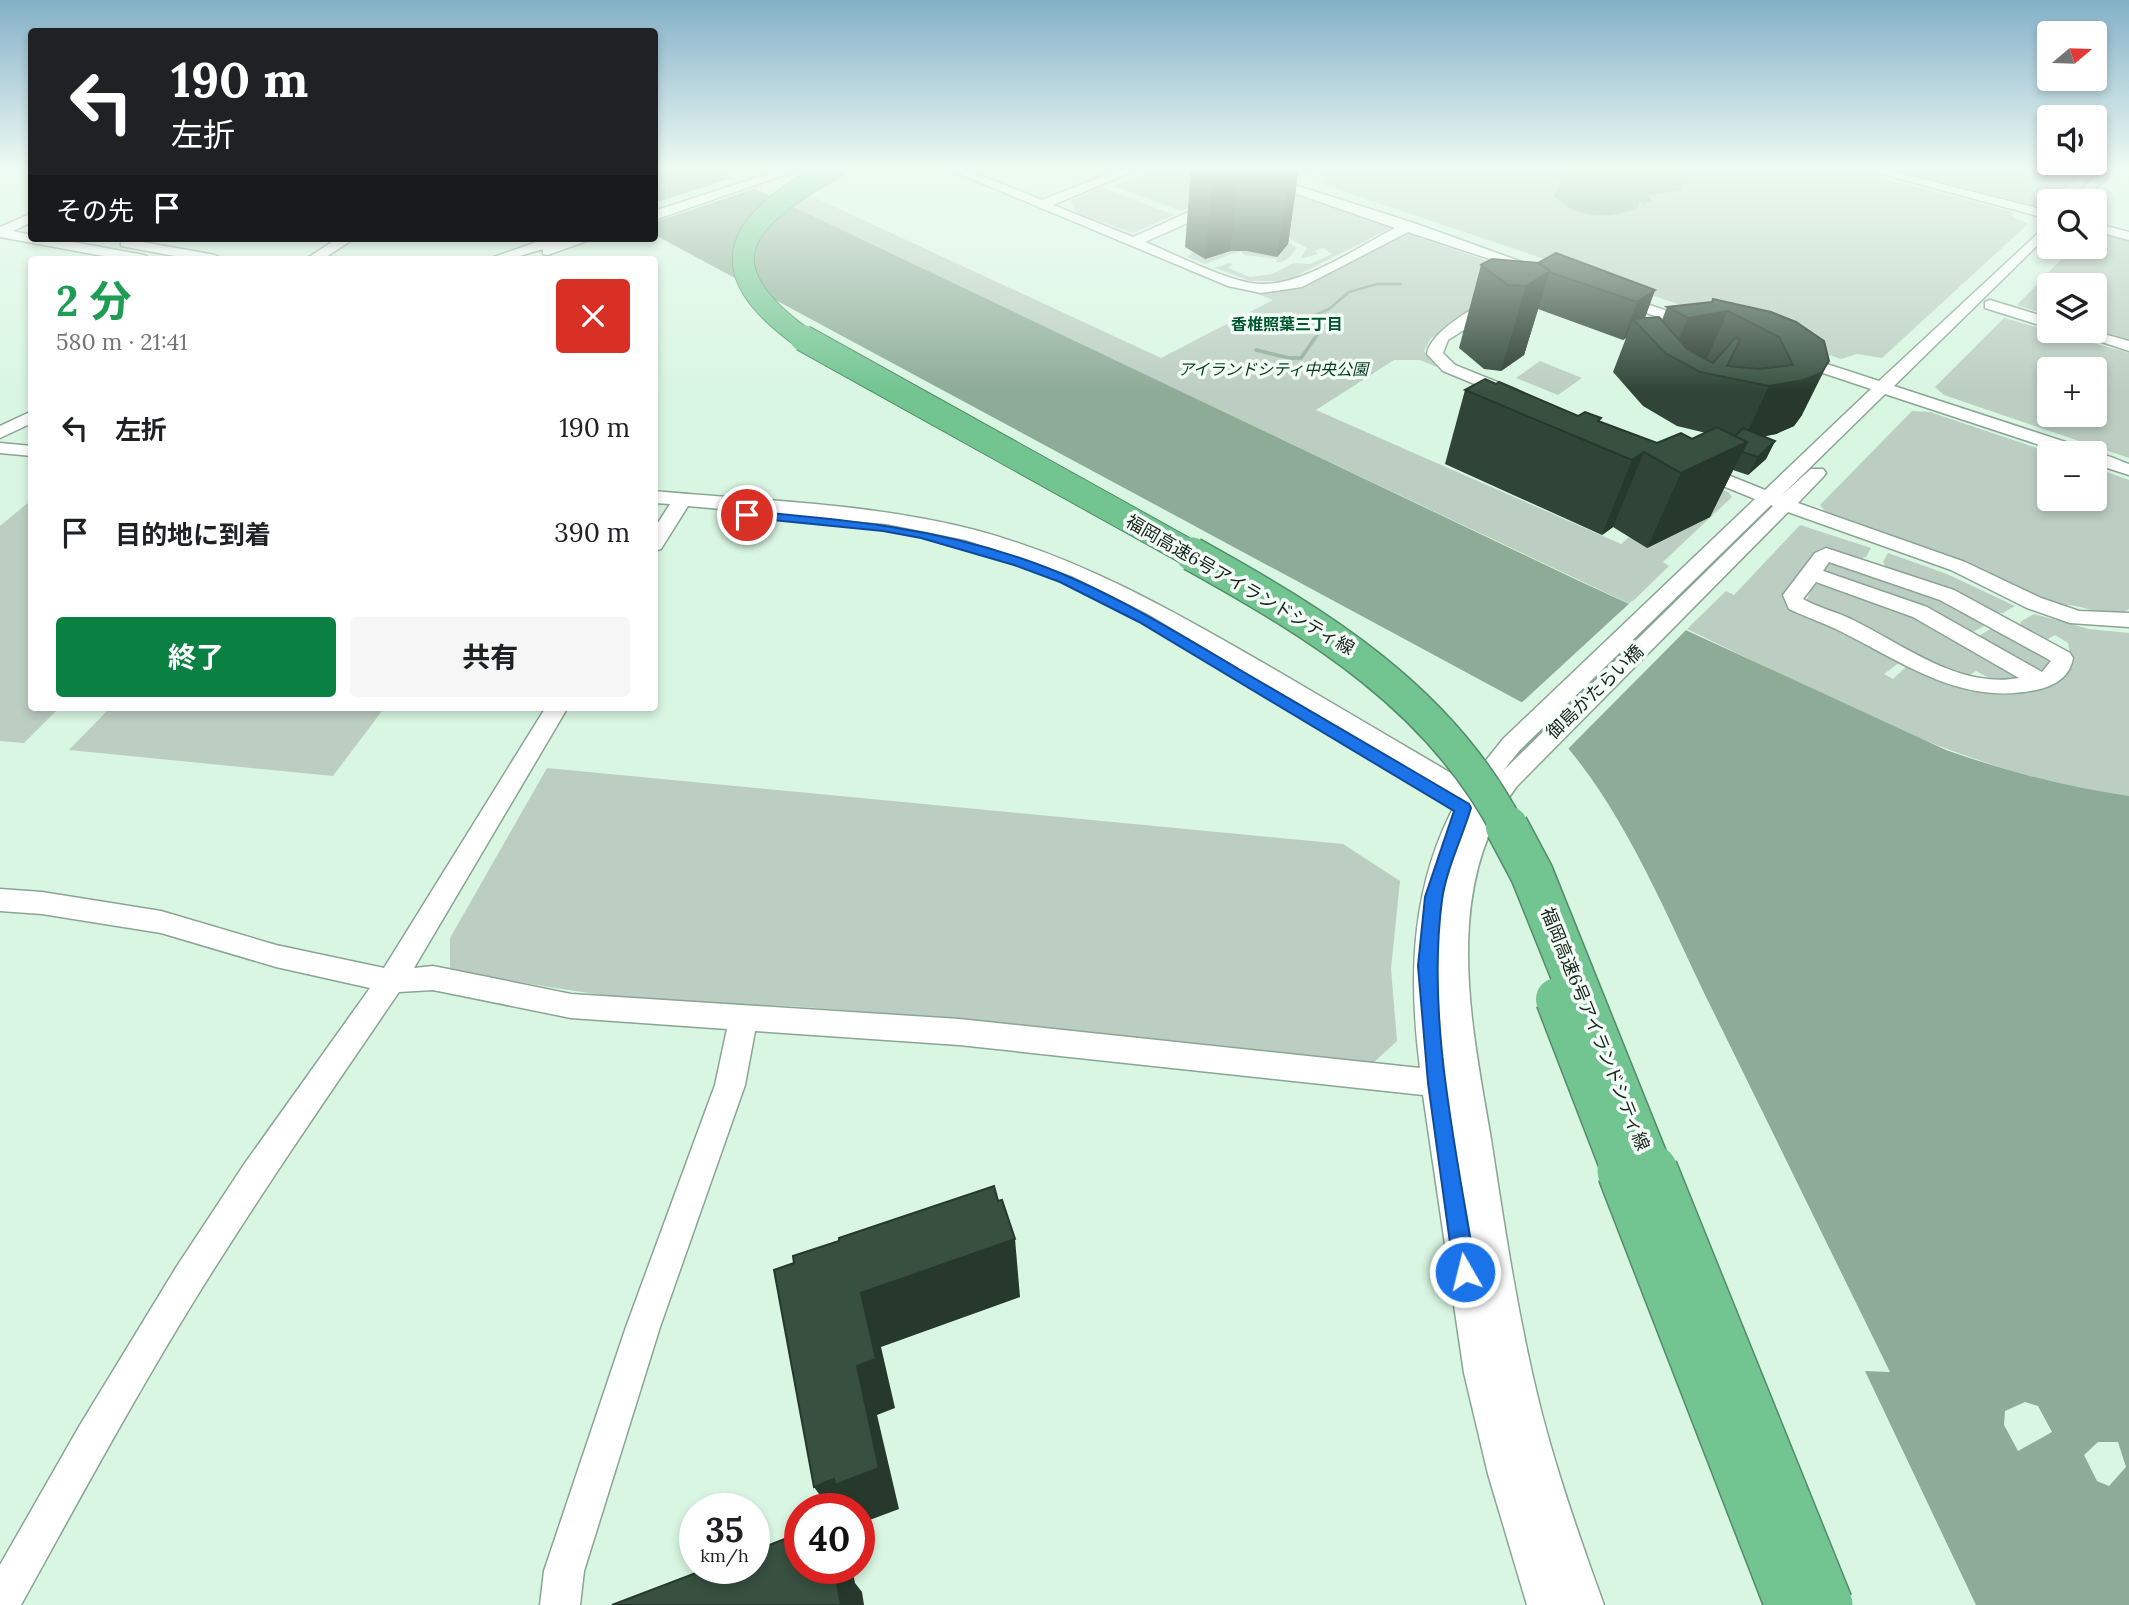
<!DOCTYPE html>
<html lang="ja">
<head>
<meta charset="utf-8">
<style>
  :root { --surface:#fff; --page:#f6f6f6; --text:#202124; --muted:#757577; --accent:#0b8043 }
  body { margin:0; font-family:Lora,"Noto Sans JP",serif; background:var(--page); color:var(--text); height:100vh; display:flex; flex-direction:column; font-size:26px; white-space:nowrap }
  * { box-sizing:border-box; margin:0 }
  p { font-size:23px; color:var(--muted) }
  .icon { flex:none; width:38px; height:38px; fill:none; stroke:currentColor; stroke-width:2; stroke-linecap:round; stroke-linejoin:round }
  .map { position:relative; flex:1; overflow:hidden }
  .drawer { position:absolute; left:28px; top:256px; width:630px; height:455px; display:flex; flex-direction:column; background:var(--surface); border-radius:7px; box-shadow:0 4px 10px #0003 }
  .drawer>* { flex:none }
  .top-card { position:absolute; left:28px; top:28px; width:630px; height:214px; border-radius:7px; box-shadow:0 4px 10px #0003; background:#202124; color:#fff; overflow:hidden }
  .needle { width:46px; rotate:71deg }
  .buttons { position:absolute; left:2037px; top:21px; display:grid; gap:14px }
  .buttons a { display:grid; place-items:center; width:70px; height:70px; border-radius:7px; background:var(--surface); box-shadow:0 4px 10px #0003; font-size:35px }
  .speed { position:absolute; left:679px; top:1493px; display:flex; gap:14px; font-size:35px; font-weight:700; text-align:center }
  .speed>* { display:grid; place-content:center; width:91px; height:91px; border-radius:50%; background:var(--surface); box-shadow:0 4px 10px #0003; line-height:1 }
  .speed small { font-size:18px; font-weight:400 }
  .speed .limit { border:10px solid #d22; background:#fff; color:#111 }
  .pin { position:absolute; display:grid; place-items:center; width:60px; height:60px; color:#fff; margin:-30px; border:4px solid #fff; border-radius:50%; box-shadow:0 2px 7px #0007 }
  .me { position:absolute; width:77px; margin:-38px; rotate:352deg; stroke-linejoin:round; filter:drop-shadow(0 0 5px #0008) }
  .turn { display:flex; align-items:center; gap:24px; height:147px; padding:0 28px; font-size:32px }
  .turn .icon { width:91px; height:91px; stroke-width:2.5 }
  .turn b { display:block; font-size:49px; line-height:60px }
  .then { display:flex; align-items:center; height:66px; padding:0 28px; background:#0003; gap:14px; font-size:26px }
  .round { display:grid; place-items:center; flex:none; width:74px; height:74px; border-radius:7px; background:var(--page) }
  .overview { display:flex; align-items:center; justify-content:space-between; height:119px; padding:0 28px }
  h1 { font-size:42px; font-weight:700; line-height:52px; color:#1e9e55 }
  .action { display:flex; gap:14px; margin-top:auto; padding:14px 28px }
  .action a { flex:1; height:80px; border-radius:7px; background:var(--accent); color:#fff; font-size:28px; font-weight:700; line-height:80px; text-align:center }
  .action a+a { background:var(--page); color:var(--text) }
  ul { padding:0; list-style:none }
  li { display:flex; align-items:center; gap:21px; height:105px; padding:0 28px }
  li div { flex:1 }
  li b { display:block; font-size:26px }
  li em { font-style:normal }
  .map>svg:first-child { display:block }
  .green { fill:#bccec2; fill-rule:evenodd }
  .water { fill:#8eab97; fill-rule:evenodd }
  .pier { fill:#d9f6e2 }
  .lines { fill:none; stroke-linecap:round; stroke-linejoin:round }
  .stream-far1 { stroke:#8eab97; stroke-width:2.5 }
  .stream { stroke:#8eab97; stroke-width:3.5 }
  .minor-casing { stroke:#8aa592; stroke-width:3 }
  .minor { fill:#fff; fill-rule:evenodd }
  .highway-bridge-far4-casing { stroke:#528c68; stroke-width:23; stroke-linecap:butt }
  .highway-bridge-far3-casing { stroke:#528c68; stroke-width:28; stroke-linecap:butt }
  .highway-bridge-far2-casing { stroke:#528c68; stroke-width:36; stroke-linecap:butt }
  .highway-bridge-far1-casing { stroke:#528c68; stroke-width:45; stroke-linecap:butt }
  .highway-bridge-casing { stroke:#528c68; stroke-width:56; stroke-linecap:butt }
  .highway-bridge-far4 { stroke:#72c491; stroke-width:21 }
  .highway-bridge-far3 { stroke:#72c491; stroke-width:26 }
  .highway-bridge-far2 { stroke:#72c491; stroke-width:33 }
  .highway-bridge-far1 { stroke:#72c491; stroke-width:42 }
  .highway-bridge { stroke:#72c491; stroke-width:53 }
  .wall { fill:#304537 }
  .shaded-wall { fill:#27382d }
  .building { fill:#385040; stroke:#27382d; stroke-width:2 }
  .route { fill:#1a73e8; stroke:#114b97; stroke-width:2 }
  .labels { text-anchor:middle; stroke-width:7; stroke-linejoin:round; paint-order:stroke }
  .far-neighbourhood-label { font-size:16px; font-weight:bold; fill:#00572e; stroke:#f3fef6 }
  .far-park-label { font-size:16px; font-style:italic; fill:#043a1e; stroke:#f3fef6 }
  .street-label { font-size:18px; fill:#18231c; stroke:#f3fef6 }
</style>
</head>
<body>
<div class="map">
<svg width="2129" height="1605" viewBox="0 0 2129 1605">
  <rect width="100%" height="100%" fill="#d9f6e2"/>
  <path class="green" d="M1162 167 1196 170 1217 196 1181 211 1114 186Z
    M1330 167H1840L2012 212 2013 217 2028 224 1882 358 1857 354 1841 359 1319 183 1324 177 1318 173Z
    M1885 167H2088L2047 205H2032Z
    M1101 187 1174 215 1133 233 1077 213 1071 201Z
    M794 188 1161 358 1273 300 1240 287C1299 303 1354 259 1406 233L1532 276 1431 338 1424 351 1437 367 1420 360H1394L1316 410 1621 544 1697 479 1728 492 1732 497 1663 562 1669 566 1630 604 769 197Z
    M1286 191 1387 226 1389 229 1286 281H1250L1215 268 1229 263 1233 264 1228 268 1250 277 1272 274 1294 263 1310 264 1332 254 1323 248 1315 251 1318 254 1300 259 1307 248 1242 213Z
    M1238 216 1294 246 1297 248C1291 255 1286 264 1276 262L1278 259 1244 255 1240 251 1205 264 1187 257Z
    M2095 232 2129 241V340L2095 330V285H2049V316L2017 305 2073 247H2095Z
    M2004 318 2129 353V458L1944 395 1935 387ZM2049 369H2095V415H2049Z
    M1540 361 1582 378 1558 395 1516 378Z
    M1912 411 1930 412 2052 453 2049 499H2095V468L2129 480V609C2106 624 2082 600 2059 606L1831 519 1820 505Z
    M29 502 32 707H60L24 743 0 741V526Z
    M1800 525 1871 548 1866 557 1854 560 1821 548 1786 595 1903 660 1884 674 1893 679 1910 663 2002 691 2071 660 2068 643 2055 635 2046 640 2023 630 2020 622 2034 614 2089 629 2129 633V796C1970 776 1829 697 1687 629L1726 591 1734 595Z
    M1888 553 1947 574 2015 606 2003 613 1987 612 1889 572 1883 562Z
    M1839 561 1930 593 1988 624 1969 634 1828 576 1822 567 1827 562Z
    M1826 582 1921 616 2019 672 2017 680 1995 681 1976 671 1964 678 1805 605 1813 584Z
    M1996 626 2047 655 2052 662 2046 670 2030 669 1975 638Z
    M111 707H385L333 776 69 750Z
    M547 768 1343 844 1400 881 1391 969 1397 1041 1372 1064 961 1019 789 1006 648 1002 450 972V938Z"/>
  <path class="water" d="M654 167H706L760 191 1577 580 1946 750C2006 771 2066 787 2129 796V1605H1976L1865 1371 1890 1372C1831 1252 1772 1131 1713 1011 1662 908 1613 777 1523 703L655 235ZM2025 1402 2038 1406 2052 1432 2018 1451 2004 1425 2005 1411ZM2098 1442H2118L2126 1467 2109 1486 2097 1481 2084 1455Z
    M1550 167H1676L1690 175 1687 183 1681 186 1683 190 1647 195 1652 200 1644 204 1639 201 1638 207C1613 221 1573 218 1554 196L1560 185 1554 175 1557 173 1549 170Z"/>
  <path class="pier" d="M731 178 754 189 655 222V203Z
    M1632 601 1689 627 1567 750 1545 725 1519 705Z"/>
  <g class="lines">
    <path class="stream-far1" d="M1314 340 1318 334 1307 323 1308 318 1329 309 1349 292 1377 284H1401"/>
    <path class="stream" d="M1256 350 1289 358H1301L1315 338"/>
    <g class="minor-casing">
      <path id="minor" d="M789 167H807L654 220V211Z
        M943 167H960L1042 200 1126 167H1143L1053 205 1133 237 1211 202H1221V208L1145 242C1175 254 1232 284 1262 284 1304 285 1358 247 1395 228L1220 167C1239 167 1252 176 1269 177 1278 178 1300 167 1317 167L1282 181 1414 223 1547 271 1540 275 1535 274 1408 232 1302 287 1261 293 1228 286Z
        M1856 167H1876L2049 211V219Z
        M2105 167H2118L2082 201H2069Z
        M32 213V222L13 231 32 235V238H51L144 255 151 259H120L0 237V227Z
        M2049 223V234L1894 386 2087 449 2090 453H2064L1885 394 1781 496 1811 469H1823L1826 473 1823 477 1798 503 1965 562 2041 598 2079 611 2129 613V627L2070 623 2027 608 1951 570 1788 512 1517 786C1486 827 1473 873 1469 924 1464 996 1479 1068 1491 1139 1505 1231 1519 1324 1542 1414 1559 1479 1581 1542 1604 1605H1527L1488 1474 1464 1373 1423 1095 959 1045 755 1031 745 1085 660 1327 584 1571 580 1605H540L544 1571 626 1327 715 1085 727 1029 571 1018 433 990 399 992C332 1090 265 1187 202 1288 138 1391 80 1498 21 1605H0V1565L80 1425 177 1266 245 1163 370 988 276 967 161 933 42 914 0 911V889L42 892 161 911 276 945 384 968 546 707H568L414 968 433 966 571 994 959 1019 1420 1068C1408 974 1411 884 1458 799L1148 614 1072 576 966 540 887 524 688 506 661 549 654 551V529L670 504 654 503V491C761 501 871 503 975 530 1081 558 1173 611 1267 665 1334 704 1401 744 1468 783L1503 739 1755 499 1691 473 1688 469 1691 465H1703L1765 490 1871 389 1790 362V356H1802L1879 381ZM1771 505 1773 506 1503 771 1519 751Z
        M2095 223 2129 232V240L2095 231Z
        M338 238H355L323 259H306Z
        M548 238H595L548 255 543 254V249L510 259H488Z
        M126 239 215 255 222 259H191L121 246V240Z
        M1617 294 1700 322 1703 325 1700 328H1690L1612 301V295Z
        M1495 299 1503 304 1500 307 1448 340 1443 353 1455 365 1517 390 1519 394 1517 398 1511 399 1443 371 1427 354C1429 333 1475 305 1495 299Z
        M1990 300 2049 318V328L1985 308V302Z
        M2069 331H2093L2129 341V351Z
        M32 411V423L0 438V426Z
        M0 443 32 446V456L0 453Z
        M2092 453C2105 453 2117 460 2129 464V475L2095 464Z
        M1826 548 1954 590 2070 653 2073 658C2070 676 2056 685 2040 689 1963 708 1903 662 1838 630 1822 622 1805 617 1789 609L1783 595 1815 553ZM1829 562 1940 600 2046 658 2051 661 2042 672 1927 607 1823 571ZM1816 582 1913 617 2019 678C1959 689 1904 645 1853 620 1837 612 1819 608 1803 599Z"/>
    </g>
    <use href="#minor" class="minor"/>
    <g class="highway-bridge-far4-casing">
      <path id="highway-bridge-far4" d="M806 340C699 265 742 218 836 167"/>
    </g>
    <g class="highway-bridge-far3-casing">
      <path id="highway-bridge-far3" d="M803 338 1195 556"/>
    </g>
    <g class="highway-bridge-far2-casing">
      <path id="highway-bridge-far2" d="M1192 554C1318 624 1440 698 1508 829"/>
    </g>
    <g class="highway-bridge-far1-casing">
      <path id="highway-bridge-far1" d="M1507 827 1532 874 1652 1173
        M1557 999 1624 1173"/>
    </g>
    <g class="highway-bridge-casing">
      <path id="highway-bridge" d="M1624 1171 1792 1605
        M1651 1171 1826 1605"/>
    </g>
    <use href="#highway-bridge-far4" class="highway-bridge-far4"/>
    <use href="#highway-bridge-far3" class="highway-bridge-far3"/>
    <use href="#highway-bridge-far2" class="highway-bridge-far2"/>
    <use href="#highway-bridge-far1" class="highway-bridge-far1"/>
    <use href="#highway-bridge" class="highway-bridge"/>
  </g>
  <path class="wall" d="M1299 167 1288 244 1277 257 1247 251H1230L1205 259 1185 247 1191 169Z
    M1538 263 1655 290 1645 318 1662 320 1667 307 1712 302 1796 322 1802 415 1794 426 1776 434 1764 436 1775 441 1766 459 1748 475 1733 470 1710 517 1647 548 1613 527 1602 535 1445 464 1465 390 1600 422 1657 443 1692 439 1706 433 1677 426 1643 406 1613 372 1626 338 1623 340 1538 309 1524 355 1501 371 1484 369 1459 348 1481 265Z"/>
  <path class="shaded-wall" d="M1299 167 1288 244 1277 257 1288 179Z
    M1239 173 1230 251 1205 259 1212 180Z
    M1550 271 1524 355 1501 371 1526 286Z
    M1655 290 1641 328 1633 319 1626 338 1623 340 1637 302Z
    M1728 311 1705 363 1672 357 1688 318Z
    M1829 361 1802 415 1794 426 1776 434 1743 441 1769 386Z
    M1775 441 1766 459 1748 475 1758 457Z
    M1747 442 1710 517 1647 548 1681 473Z
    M1644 452 1613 527 1602 535 1632 460Z
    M1015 1239 1020 1297 881 1347 895 1408 877 1415 899 1509 859 1524V1508H829L814 1487 857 1366 861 1293Z
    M834 1568H852L855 1583 862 1592 864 1605H841Z"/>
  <path class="building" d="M1201 167H1298L1288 179 1256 173H1239L1212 180 1191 169Z
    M1556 253 1655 290 1637 302 1549 272 1550 271 1538 263Z
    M1492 259 1539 263 1550 271 1526 286 1508 285 1481 265Z
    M1713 299 1771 312 1796 322 1824 341 1829 361 1821 373 1803 380 1769 386 1700 372 1665 353 1633 319 1659 317 1687 349 1713 363 1736 337 1740 340 1727 366 1759 369 1793 365 1779 337 1728 311 1688 318 1667 307 1712 302Z
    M1485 379 1496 384 1499 382 1578 416 1585 412 1601 418 1598 421 1657 443 1681 433 1692 439 1717 427 1747 442 1681 473 1644 452 1632 460 1465 390Z
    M1743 428 1775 441 1758 457 1742 452 1747 442 1735 436Z
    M994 1186 998 1201 1002 1200 1015 1239 861 1293 876 1359 857 1366 879 1468 835 1485 834 1479 814 1487 774 1270 794 1263 793 1256 839 1241V1238Z
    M800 1533V1568H834L841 1605H612L709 1568H754V1551Z"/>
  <linearGradient id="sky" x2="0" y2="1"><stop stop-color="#84b0c8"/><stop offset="0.43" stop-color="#eefbf2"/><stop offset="1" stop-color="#eefbf2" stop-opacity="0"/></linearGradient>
  <rect width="2129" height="392" fill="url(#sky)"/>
  <path class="route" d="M747 511C846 520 929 527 1023 559 1100 585 1171 629 1240 670 1317 715 1393 759 1469 804L1471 808C1462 838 1446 870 1442 900 1426 1020 1457 1153 1476 1272L1472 1280 1465 1283 1457 1280 1454 1272 1428 1083 1418 966 1425 897 1454 811 1139 622 1060 582 1014 565 921 538 883 531 743 517V512Z"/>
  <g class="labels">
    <g class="far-neighbourhood-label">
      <text x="1287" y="330">香椎照葉三丁目</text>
    </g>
    <g class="far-park-label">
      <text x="1273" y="375">アイランドシティ中央公園</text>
    </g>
    <g class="street-label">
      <text transform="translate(1240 585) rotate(30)" y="6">福岡高速6号アイランドシティ線</text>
      <text transform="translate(1595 692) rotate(-44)" y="6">御島かたらい橋</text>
      <text transform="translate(1595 1029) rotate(68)" y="6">福岡高速6号アイランドシティ線</text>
    </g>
  </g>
</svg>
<div class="buttons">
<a><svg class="needle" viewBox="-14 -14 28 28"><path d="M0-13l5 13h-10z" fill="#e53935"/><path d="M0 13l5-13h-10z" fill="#757577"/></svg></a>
<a><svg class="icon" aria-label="sound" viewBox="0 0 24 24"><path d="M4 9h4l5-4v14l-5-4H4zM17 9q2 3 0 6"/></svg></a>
<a><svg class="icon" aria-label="search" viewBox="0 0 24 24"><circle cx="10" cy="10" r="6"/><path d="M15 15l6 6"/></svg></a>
<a><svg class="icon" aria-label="layers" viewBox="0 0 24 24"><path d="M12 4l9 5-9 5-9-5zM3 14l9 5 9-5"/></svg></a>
<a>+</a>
<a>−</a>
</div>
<div class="speed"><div>35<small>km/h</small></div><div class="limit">40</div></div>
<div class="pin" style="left:747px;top:515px;background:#d93025"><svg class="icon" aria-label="arrive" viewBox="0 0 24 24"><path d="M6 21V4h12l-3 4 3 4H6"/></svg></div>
<svg class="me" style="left:1465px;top:1272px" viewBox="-20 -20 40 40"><circle r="17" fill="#1a73e8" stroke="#fff" stroke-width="3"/><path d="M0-11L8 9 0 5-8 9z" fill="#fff"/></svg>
<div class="top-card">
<div class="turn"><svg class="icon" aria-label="left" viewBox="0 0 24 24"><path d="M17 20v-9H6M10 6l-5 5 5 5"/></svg><div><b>190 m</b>左折</div></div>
<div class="then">その先<svg class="icon" aria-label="arrive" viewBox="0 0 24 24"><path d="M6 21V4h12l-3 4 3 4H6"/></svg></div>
</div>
<section class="drawer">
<div class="overview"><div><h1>2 分</h1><p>580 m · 21:41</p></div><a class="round" style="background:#d93025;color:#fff"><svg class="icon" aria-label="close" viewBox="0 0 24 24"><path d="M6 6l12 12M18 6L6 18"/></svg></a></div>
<ul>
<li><svg class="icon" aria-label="left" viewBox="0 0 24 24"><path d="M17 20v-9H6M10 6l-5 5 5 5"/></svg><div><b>左折</b></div><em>190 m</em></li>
<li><svg class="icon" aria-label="arrive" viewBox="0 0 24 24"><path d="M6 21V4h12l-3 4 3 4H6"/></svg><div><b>目的地に到着</b></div><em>390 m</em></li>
</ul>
<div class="action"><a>終了</a><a>共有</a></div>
</section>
</div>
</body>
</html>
